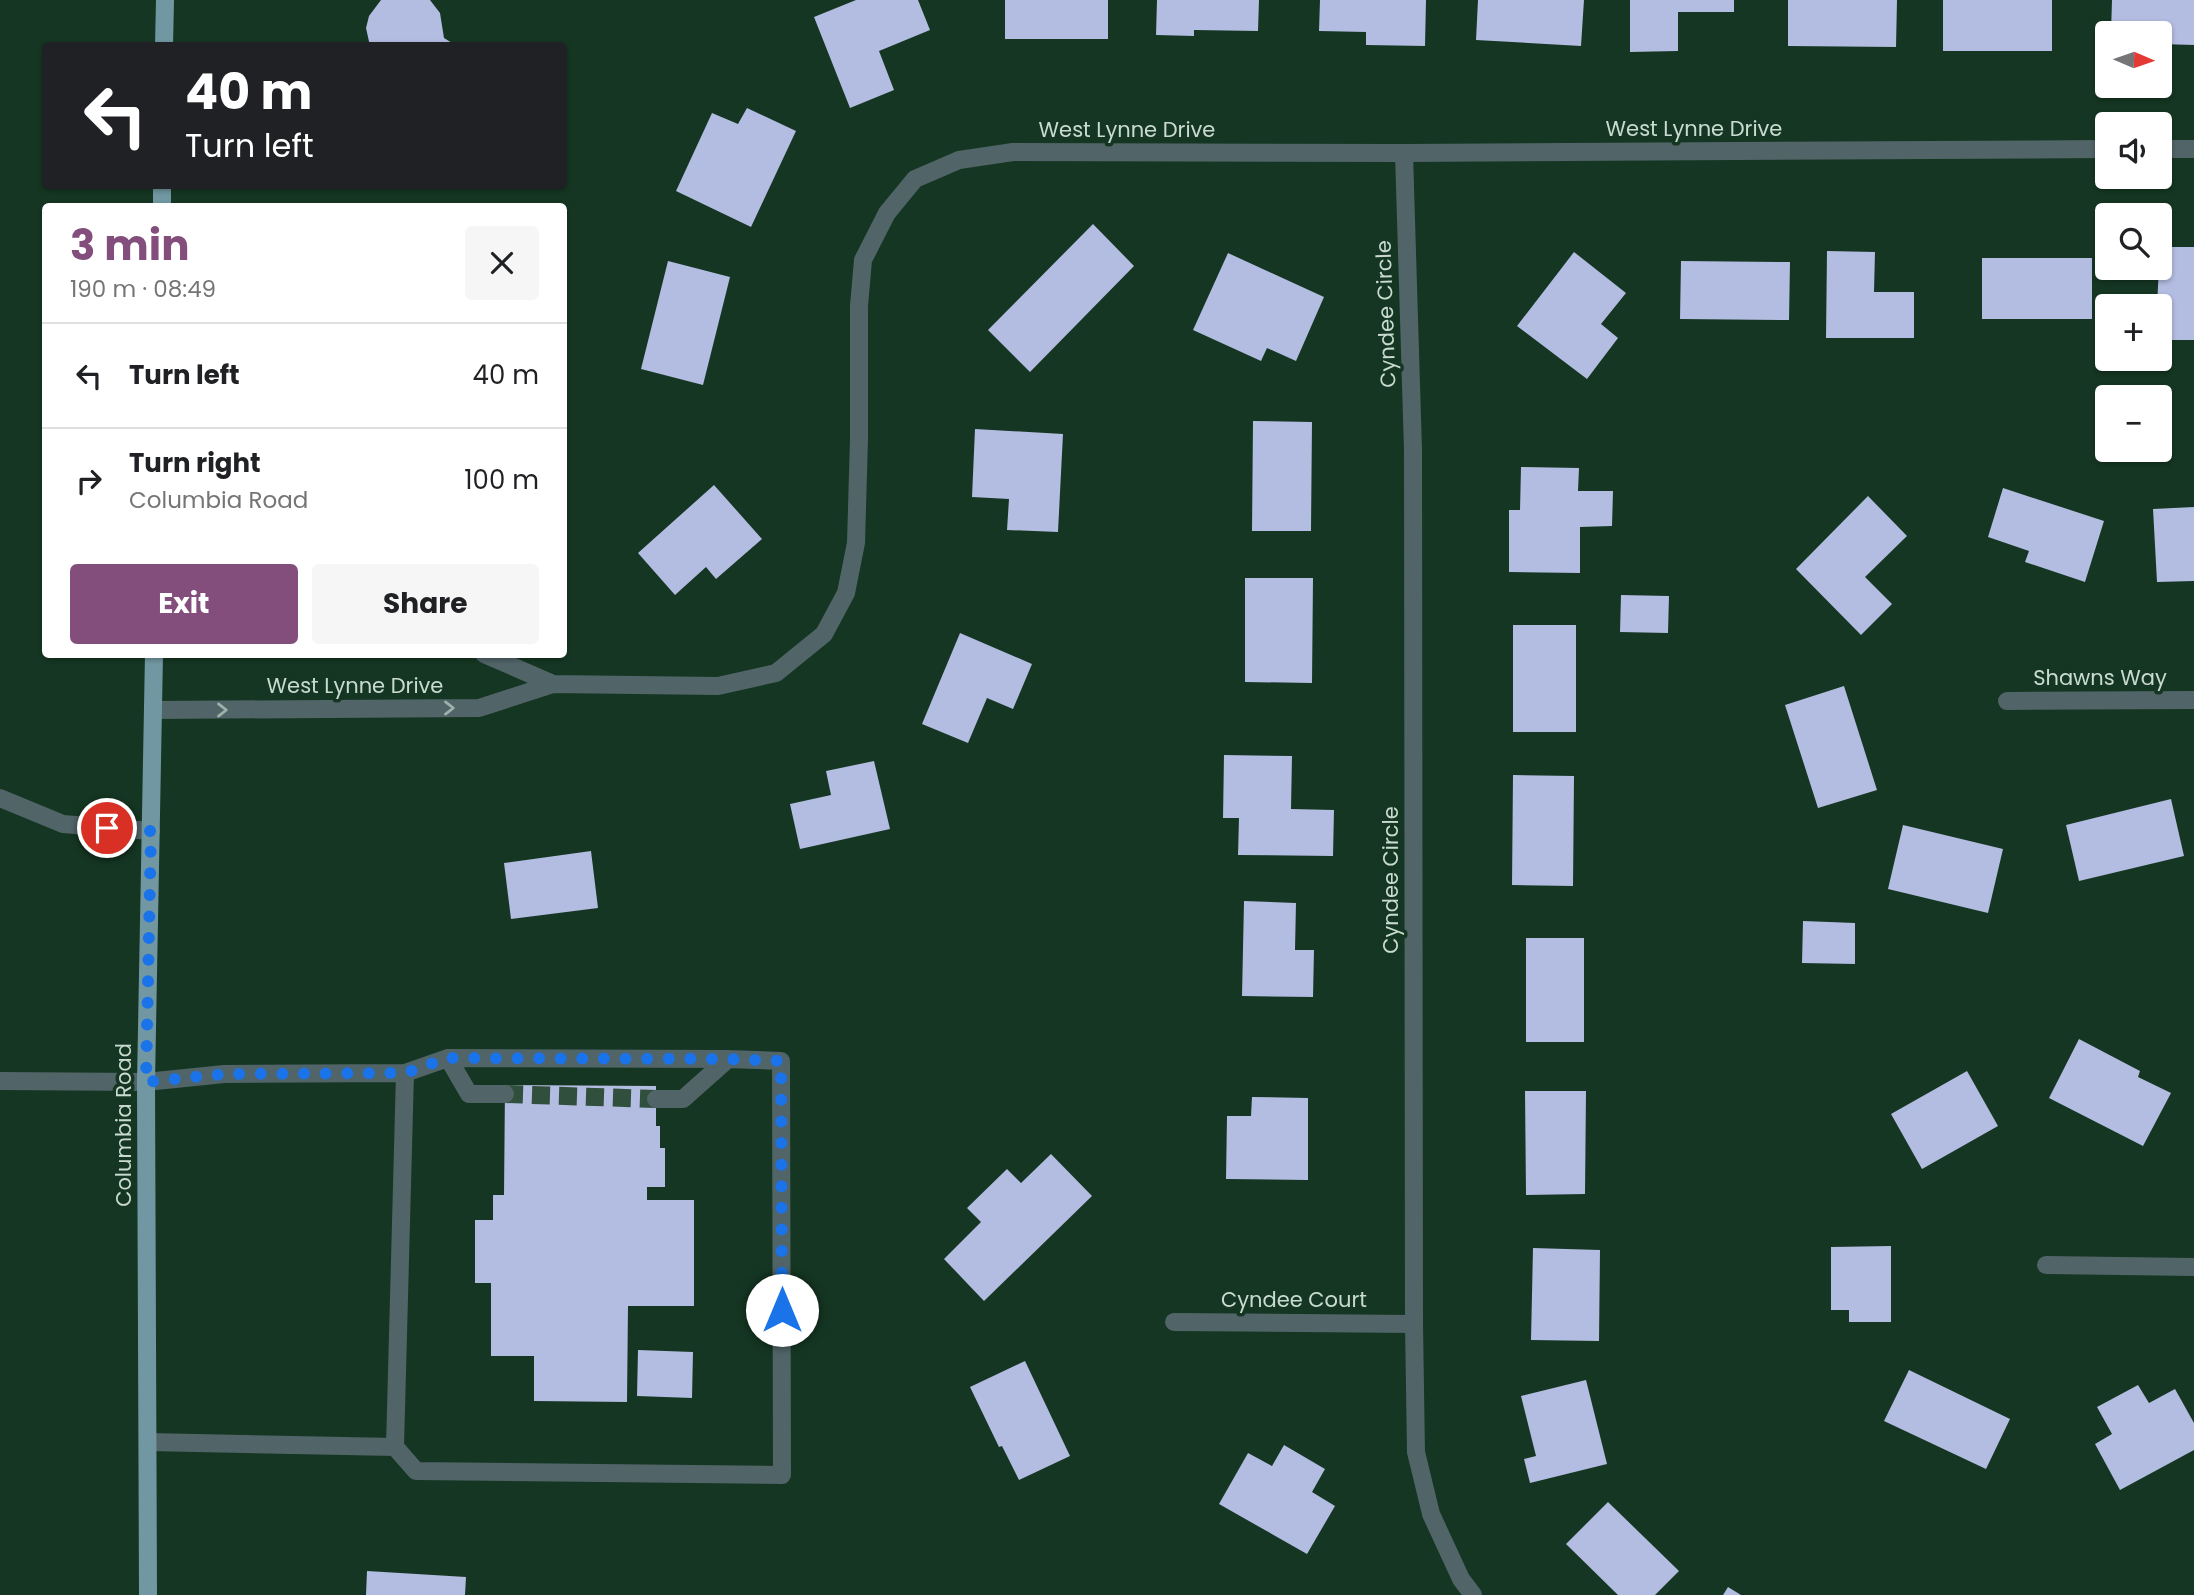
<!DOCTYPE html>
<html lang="en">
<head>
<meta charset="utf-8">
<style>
  :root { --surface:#fff; --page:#f6f6f6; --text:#202124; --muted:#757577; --line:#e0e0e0; --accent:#834e7b }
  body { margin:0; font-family:Poppins,sans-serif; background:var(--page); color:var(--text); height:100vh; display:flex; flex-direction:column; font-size:26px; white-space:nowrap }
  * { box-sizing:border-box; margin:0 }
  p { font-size:23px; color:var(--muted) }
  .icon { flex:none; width:38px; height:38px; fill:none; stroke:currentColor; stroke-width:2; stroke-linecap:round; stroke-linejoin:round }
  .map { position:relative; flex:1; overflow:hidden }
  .details { position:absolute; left:42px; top:203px; width:525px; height:455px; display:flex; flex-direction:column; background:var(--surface); border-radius:7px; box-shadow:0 2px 5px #0004 }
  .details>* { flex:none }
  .hud { position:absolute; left:42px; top:42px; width:525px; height:147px; border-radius:7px; box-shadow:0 2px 5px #0004; background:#202124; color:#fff; overflow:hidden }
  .needle { width:46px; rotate:92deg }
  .controls { position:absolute; left:2095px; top:21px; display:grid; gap:14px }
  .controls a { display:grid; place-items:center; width:77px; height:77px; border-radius:7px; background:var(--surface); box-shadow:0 2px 5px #0004; font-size:35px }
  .pin { position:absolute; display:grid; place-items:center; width:60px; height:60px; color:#fff; margin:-30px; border:4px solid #fff; border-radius:50%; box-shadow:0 2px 7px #0007 }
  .me { position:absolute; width:77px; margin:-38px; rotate:0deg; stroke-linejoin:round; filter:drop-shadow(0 0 5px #0008) }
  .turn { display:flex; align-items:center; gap:24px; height:147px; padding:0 28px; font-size:32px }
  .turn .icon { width:91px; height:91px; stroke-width:2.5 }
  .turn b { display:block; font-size:49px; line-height:60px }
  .round { display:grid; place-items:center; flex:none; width:74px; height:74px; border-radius:7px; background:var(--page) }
  .summary { display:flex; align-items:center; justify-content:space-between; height:119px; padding:0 28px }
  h1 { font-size:42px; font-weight:700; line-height:52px; color:var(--accent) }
  .primary-button { display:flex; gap:14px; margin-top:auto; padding:14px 28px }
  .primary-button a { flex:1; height:80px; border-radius:7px; background:var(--accent); color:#fff; font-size:28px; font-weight:700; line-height:80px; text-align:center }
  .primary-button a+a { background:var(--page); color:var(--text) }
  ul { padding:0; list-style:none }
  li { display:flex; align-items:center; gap:21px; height:105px; padding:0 28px; border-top:2px solid var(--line) }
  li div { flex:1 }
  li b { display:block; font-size:26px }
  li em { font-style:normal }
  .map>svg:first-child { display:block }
  .building { fill:#b3bce1 }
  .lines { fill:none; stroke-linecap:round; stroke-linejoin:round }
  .minor-tunnel { stroke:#304f3c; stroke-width:18; stroke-dasharray:18 9; stroke-linecap:butt }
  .minor { stroke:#516468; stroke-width:18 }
  .major { stroke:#7198a2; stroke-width:18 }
  .oneway { stroke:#9fb1aa }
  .route { stroke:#1a73e8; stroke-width:12; stroke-dasharray:0 21.6 }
  .labels { text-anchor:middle; stroke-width:7; stroke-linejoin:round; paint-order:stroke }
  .street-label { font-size:21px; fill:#c9dbce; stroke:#153622 }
</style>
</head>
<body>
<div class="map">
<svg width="2194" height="1595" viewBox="0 0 2194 1595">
  <rect width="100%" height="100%" fill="#153622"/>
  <path class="building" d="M381 0H430L440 13 444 38 457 46H370L366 28 369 16Z
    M856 0H918L930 30 879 51 894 90 850 108 814 17Z
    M1005 0H1108V39H1005Z
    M1157 0H1259L1258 31 1194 30V36L1156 35Z
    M1320 0H1426L1425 46 1366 45V32L1319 31Z
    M1478 0H1584L1581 46 1476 40Z
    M1630 0H1734V12H1678V51L1630 52Z
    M1788 0H1897L1896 47 1788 46Z
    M1943 0H2052V51H1943Z
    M2112 0H2194V45L2160 44V33H2111Z
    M747 108 796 131 751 227 676 191 712 113 738 124Z
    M1093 224 1134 266 1030 372 988 330Z
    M2160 247H2194V340H2160V306H2157Z
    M1827 251 1875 252 1874 292H1914V338H1826Z
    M1574 252 1626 293 1601 324 1618 338 1587 379 1517 326Z
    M1228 253 1324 297 1296 361 1267 348 1261 361 1193 330Z
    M1982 258H2092V319H1982Z
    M668 261 730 277 703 385 641 369Z
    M1681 261 1790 262 1789 320 1680 319Z
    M1253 421 1312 422 1311 531H1252Z
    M975 429 1063 434 1058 532 1007 530 1009 499 972 497Z
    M1521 467 1579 468 1578 491H1613L1612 526 1580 527V573L1509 572V510H1520Z
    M714 485 762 539 716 579 706 567 675 595 638 553Z
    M2003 488 2104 521 2085 582 2025 562 2029 551 1988 537Z
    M1868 496 1907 536 1865 577 1892 604 1861 635 1796 569Z
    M2194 507V581L2157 582 2153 509Z
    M1245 578H1313L1312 683 1245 682Z
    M1621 595 1669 596 1668 633 1620 632Z
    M1513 625H1576V732H1513Z
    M960 633 1032 664 1013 709 987 698 968 743 922 724Z
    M1844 686 1877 790 1818 808 1785 705Z
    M1224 755 1292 756 1291 809 1334 810 1333 856 1238 855 1239 818H1223Z
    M874 761 890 829 800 849 790 804 831 795 826 771Z
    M1513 775 1574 776 1573 886 1512 885Z
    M2171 799 2184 856 2079 881 2066 825Z
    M1903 825 2003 849 1988 913 1888 889Z
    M591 851 598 908 511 919 504 863Z
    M1244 901 1296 903 1295 950H1314L1313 997 1242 996Z
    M1803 921 1855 923V964L1802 963Z
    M1526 938H1584V1042H1526Z
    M2079 1039 2140 1071 2138 1077 2171 1093 2143 1146 2049 1098Z
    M1967 1071 1998 1126 1922 1169 1891 1114Z
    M505 1085 656 1086V1126H660V1148H665V1187H647V1200H694V1306H628L627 1402 534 1401V1356H491V1283H475V1220H493V1195H504Z
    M1525 1091H1586L1585 1194 1526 1195Z
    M1252 1097 1308 1098V1180L1226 1179 1227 1116H1251Z
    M1051 1154 1092 1196 984 1301 944 1259 981 1222 967 1208 1007 1169 1021 1183Z
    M1891 1246V1322H1849V1310H1831V1247Z
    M1533 1248 1600 1250 1599 1341 1531 1340Z
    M638 1350 693 1352 692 1398 637 1396Z
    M1025 1361 1070 1456 1019 1480 1002 1446 999 1447 970 1387Z
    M1909 1370 2010 1419 1986 1469 1884 1421Z
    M1586 1380 1607 1464 1530 1483 1524 1459 1536 1456 1521 1396Z
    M2138 1385 2149 1403 2175 1389 2194 1423V1450L2120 1490 2095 1444 2112 1434 2097 1407Z
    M1284 1445 1325 1469 1312 1492 1335 1506 1307 1554 1219 1504 1248 1453 1272 1466Z
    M1608 1502 1679 1571 1655 1595H1618L1566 1544Z
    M367 1571 466 1577 465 1595H366Z
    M1728 1587 1741 1595H1723Z"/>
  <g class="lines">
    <path class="minor-tunnel" d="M505 1094 656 1099"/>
    <path class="minor" d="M2160 149H2194
      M1404 153 1413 450 1414 1324 1416 1452 1431 1514 1461 1579 1473 1595
      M484 654 553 684
      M2007 701 2194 700
      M153 710 479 708 553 684 718 686 776 673 824 634 846 593 856 543 859 439V306L863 260 887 213 915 179 959 160 1013 152 1404 153 2107 149
      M0 798 63 824 151 831
      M448 1058 469 1094H505
      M0 1081 146 1082 224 1074 405 1073 395 1447 148 1442
      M656 1099H683L728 1059
      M2046 1265 2194 1267
      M1174 1322 1414 1324
      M395 1447 416 1471 782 1475 781 1061 728 1059 448 1058 405 1073"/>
    <path class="major" d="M164 46 165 0
      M162 206V186
      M148 1595 146 1082 154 654"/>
  </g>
  <defs><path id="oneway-chevron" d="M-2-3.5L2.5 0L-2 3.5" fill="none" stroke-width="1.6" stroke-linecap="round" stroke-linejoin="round" transform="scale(1.75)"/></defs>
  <g class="oneway">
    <use href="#oneway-chevron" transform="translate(449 708)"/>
    <use href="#oneway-chevron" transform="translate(222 710)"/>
  </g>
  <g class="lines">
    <path class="route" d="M107 828 151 831 146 1082 224 1074 405 1073 448 1058 728 1059 781 1061 782 1310"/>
  </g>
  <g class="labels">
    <g class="street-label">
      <text x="1694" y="136">West Lynne Drive</text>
      <text x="1127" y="137">West Lynne Drive</text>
      <text transform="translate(1386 314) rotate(-92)" y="7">Cyndee Circle</text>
      <text x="2100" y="685">Shawns Way</text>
      <text x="355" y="693">West Lynne Drive</text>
      <text transform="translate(1391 880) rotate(-90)" y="7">Cyndee Circle</text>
      <text transform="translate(124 1125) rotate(-90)" y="7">Columbia Road</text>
      <text x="1294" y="1307">Cyndee Court</text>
    </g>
  </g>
</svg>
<div class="controls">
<a><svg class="needle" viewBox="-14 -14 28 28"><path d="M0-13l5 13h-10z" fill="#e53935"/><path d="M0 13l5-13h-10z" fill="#757577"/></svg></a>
<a><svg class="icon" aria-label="sound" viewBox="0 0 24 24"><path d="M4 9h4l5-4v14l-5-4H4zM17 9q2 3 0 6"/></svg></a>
<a><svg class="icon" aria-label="search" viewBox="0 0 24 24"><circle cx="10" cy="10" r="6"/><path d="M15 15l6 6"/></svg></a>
<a>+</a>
<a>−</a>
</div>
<div class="pin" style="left:107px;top:828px;background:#d93025"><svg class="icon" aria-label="arrive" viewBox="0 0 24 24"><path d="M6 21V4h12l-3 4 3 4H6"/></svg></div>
<svg class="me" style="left:782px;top:1310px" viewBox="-20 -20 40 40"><circle r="19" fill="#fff"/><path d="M0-13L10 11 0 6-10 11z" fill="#1a73e8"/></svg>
<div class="hud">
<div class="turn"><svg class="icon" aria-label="left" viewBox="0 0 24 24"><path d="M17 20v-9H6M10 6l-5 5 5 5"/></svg><div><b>40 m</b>Turn left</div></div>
</div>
<section class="details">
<div class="summary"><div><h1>3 min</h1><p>190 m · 08:49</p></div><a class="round"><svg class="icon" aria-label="close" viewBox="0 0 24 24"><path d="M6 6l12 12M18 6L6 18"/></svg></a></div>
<ul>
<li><svg class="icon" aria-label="left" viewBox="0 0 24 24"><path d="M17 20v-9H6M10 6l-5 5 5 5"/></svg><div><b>Turn left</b></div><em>40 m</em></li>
<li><svg class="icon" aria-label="right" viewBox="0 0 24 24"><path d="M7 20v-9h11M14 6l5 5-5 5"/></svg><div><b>Turn right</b><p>Columbia Road</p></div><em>100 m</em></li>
</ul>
<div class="primary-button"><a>Exit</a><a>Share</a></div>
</section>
</div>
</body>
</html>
